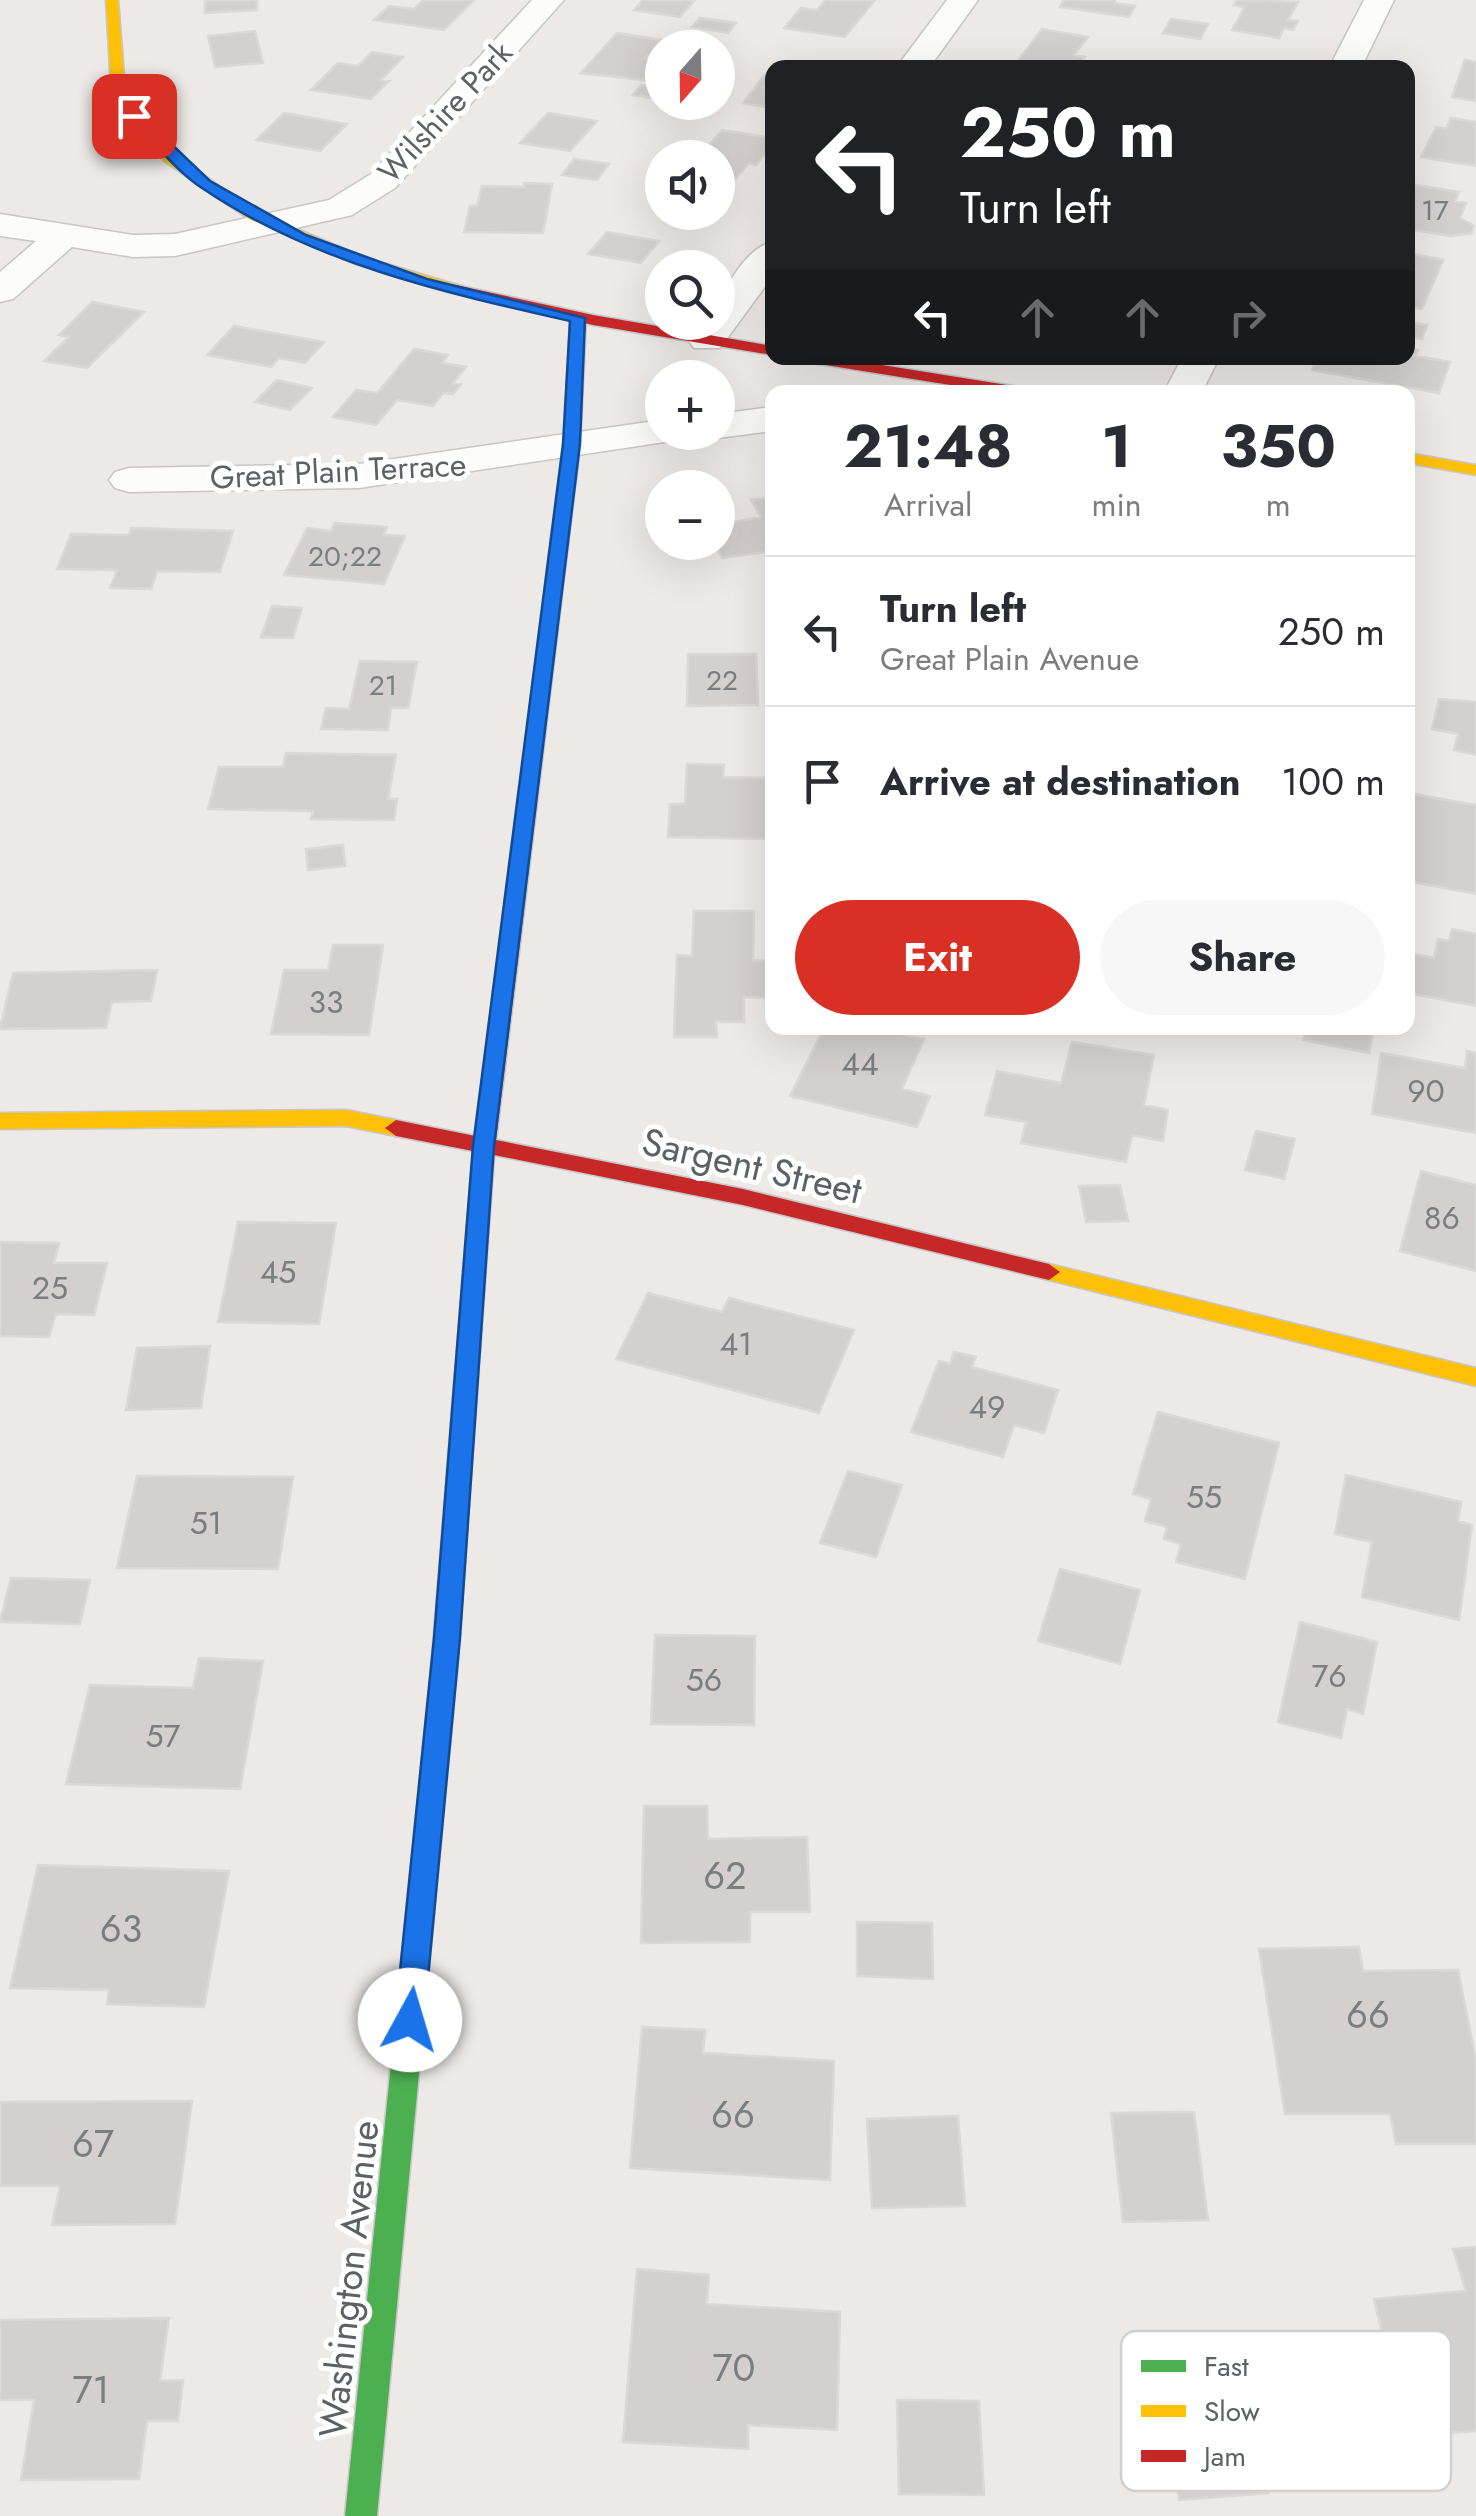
<!DOCTYPE html>
<html lang="en">
<head>
<meta charset="utf-8">
<style>
  :root { --surface:#fff; --page:#f7f7f7; --text:#2b2b33; --muted:#7c7c81; --line:#e1e1e2; --accent:#d93025 }
  body { margin:0; font-family:Jost,sans-serif; background:var(--page); color:var(--text); height:100vh; display:flex; flex-direction:column; font-size:38px; white-space:nowrap }
  * { box-sizing:border-box; margin:0 }
  p { font-size:32px; color:var(--muted) }
  .icon { flex:none; width:55px; height:55px; fill:none; stroke:currentColor; stroke-width:2; stroke-linecap:round; stroke-linejoin:round }
  .map { position:relative; flex:1; overflow:hidden }
  .drawer { position:absolute; left:765px; top:385px; width:650px; height:650px; display:flex; flex-direction:column; background:var(--surface); border-radius:20px; box-shadow:0 10px 40px #0002 }
  .drawer>* { flex:none }
  .banner { position:absolute; left:765px; top:60px; width:650px; height:305px; border-radius:20px; box-shadow:0 10px 40px #0002; background:#202124; color:#fff; overflow:hidden }
  .needle { width:65px; rotate:200deg }
  .buttons { position:absolute; left:645px; top:30px; display:grid; gap:20px }
  .buttons a { display:grid; place-items:center; width:90px; height:90px; border-radius:50%; background:var(--surface); box-shadow:0 10px 40px #0002; font-size:50px }
  .pin { position:absolute; display:grid; place-items:center; width:85px; height:85px; color:#fff; margin:-42px; border-radius:20px; box-shadow:0 5px 15px #0006 }
  .me { position:absolute; width:110px; margin:-55px; rotate:6deg; stroke-linejoin:round; filter:drop-shadow(0 0 8px #0008) }
  .turn { display:flex; align-items:center; gap:35px; height:210px; padding:0 30px; font-size:45px }
  .turn .icon { width:130px; height:130px; stroke-width:2.5 }
  .turn b { display:block; font-size:70px; line-height:85px }
  .lanes { display:flex; align-items:center; height:95px; padding:0 30px; background:#0003; justify-content:center; gap:50px; direction:ltr }
  .lanes .off { opacity:.35 }
  .eta { display:flex; justify-content:space-evenly; align-items:center; height:170px; text-align:center }
  .eta b { font-size:60px; font-weight:700; line-height:70px }
  .button { display:flex; gap:20px; margin-top:auto; padding:20px 30px }
  .button a { flex:1; height:115px; border-radius:60px; background:var(--accent); color:#fff; font-size:40px; font-weight:700; line-height:115px; text-align:center }
  .button a+a { background:var(--page); color:var(--text) }
  ul { padding:0; list-style:none }
  li { display:flex; align-items:center; gap:30px; height:150px; padding:0 30px; border-top:2px solid var(--line) }
  li div { flex:1 }
  li b { display:block; font-size:38px }
  li em { font-style:normal }
  .map>svg:first-child { display:block }
  .building { fill:#d3d0cf; stroke:#dcd8d5; stroke-width:2.5 }
  .lines { fill:none; stroke-linecap:round; stroke-linejoin:round }
  .street-casing { stroke:#c7c7c7; stroke-width:3 }
  .fast-casing { stroke:#c7c7c7; stroke-width:3 }
  .slow-casing { stroke:#c7c7c7; stroke-width:3 }
  .jam-casing { stroke:#c7c7c7; stroke-width:3 }
  .street { fill:#fcfcfb; fill-rule:evenodd }
  .fast { fill:#4caf50; fill-rule:evenodd }
  .slow { fill:#ffc107; fill-rule:evenodd }
  .jam { fill:#c62828; fill-rule:evenodd }
  .route { fill:#1a73e8; stroke:#114b97; stroke-width:2.5 }
  .labels { text-anchor:middle; stroke-width:10; stroke-linejoin:round; paint-order:stroke }
  .far-number-label { font-size:28px; fill:#7a7e80 }
  .far-street-label { font-size:32px; fill:#5b6165; stroke:#fff }
  .number-label { font-size:32px; fill:#7a7e80 }
  .street-label { font-size:38px; fill:#5b6165; stroke:#fff }
  .near-number-label { font-size:38px; fill:#7a7e80 }
  .key { fill:#fff; stroke:#ced0d1; stroke-width:2.5 }
  .key-label { font-size:28px; fill:#5b6165 }
</style>
</head>
<body>
<div class="map">
<svg width="1476" height="2516" viewBox="0 0 1476 2516">
  <rect width="100%" height="100%" fill="#ece9e6"/>
  <path class="building" d="M205 0H257V10L205 13Z
    M423 0H474L444 30 374 20 389 6 414 9Z
    M643 0H695L680 17 634 10Z
    M825 0H875L845 37 784 28 801 8 817 10Z
    M1064 0H1115L1114 3 1135 6 1129 17 1060 7Z
    M1237 0 1298 2 1288 20 1298 21 1293 30 1284 28 1279 38 1232 30 1245 7 1234 5Z
    M700 18 736 23 728 33 692 27Z
    M1171 19 1208 24 1200 39 1163 33Z
    M1042 29 1088 37 1074 55 1085 57 1078 68 1017 62Z
    M255 31 263 63 215 67 208 36Z
    M617 33 661 40 645 59 662 61V82L581 73Z
    M372 52 403 57 381 80 389 81 371 99 311 90 338 63 358 66Z
    M1465 60 1476 62V101L1452 97Z
    M765 74 772 75V108L743 103Z
    M641 85 662 88V99L633 95Z
    M284 113 347 124 320 151 256 140Z
    M548 113 597 121 570 151 520 143Z
    M1451 118 1476 122V166L1421 157 1436 127 1446 129Z
    M722 130 772 138V145L756 165 749 163 728 188 718 186V158H698Z
    M574 159 609 164 597 180 562 175Z
    M524 183 552 184 543 233 464 232 470 206H477L482 186 524 187Z
    M1416 185 1459 192 1455 201 1466 203 1460 218 1474 226 1472 233 1450 236 1408 229V193L1413 194Z
    M607 232 659 241 641 263 588 254Z
    M1408 253 1443 260 1422 309 1408 306Z
    M92 302 144 312 87 368 44 361 69 337 59 335Z
    M1408 322 1427 325 1422 339 1408 337Z
    M234 326 324 342 305 363 279 358 271 367 207 355Z
    M1408 348 1418 350 1416 356 1450 362 1439 393 1312 370 1317 358H1408Z
    M414 349 448 355 442 363 466 367 453 383 461 384 453 394 443 393 433 406 397 400 376 425 333 417 356 390 377 393Z
    M277 380 312 388 290 410 255 402Z
    M772 497V551L722 558 713 542H718V525L761 517 751 500Z
    M335 523 387 527 384 535 405 536 384 584 284 575 307 528 331 531Z
    M131 528 233 531 220 572 157 571 151 589 110 588 117 570 57 569 71 534 129 535Z
    M272 606 302 608 293 638 261 637Z
    M688 654H756L758 705 687 706Z
    M360 661 417 662 408 708H391L388 730 321 729 326 708 349 709Z
    M1439 699 1476 702V755L1454 750 1458 734 1432 729Z
    M286 753 396 755 388 799H397L394 820 311 819 313 811 208 809 219 767H283Z
    M687 764 724 765 723 777 767 778V839L668 837 670 804H685Z
    M1408 793 1476 805V894L1408 881Z
    M343 845 345 866 308 870 306 849Z
    M694 911H754L753 960 768 961V998L744 997V1022H716L717 1037H674L677 955 692 956Z
    M1452 929 1476 934V1006L1408 993V953L1434 958 1438 939 1449 941Z
    M333 945H383L369 1035 271 1034 284 970H328Z
    M157 970 151 1001 112 1002 106 1028 0 1029 13 973Z
    M824 1028H874L924 1039 902 1089 930 1096 917 1127 790 1096Z
    M1292 1028H1374L1369 1053 1303 1040 1304 1034 1291 1032Z
    M1072 1042 1154 1055 1144 1105 1168 1110 1163 1141 1132 1135 1126 1162 1021 1143 1026 1122 985 1115 997 1071 1061 1083Z
    M1467 1051 1476 1053V1133L1372 1114 1381 1053 1465 1068Z
    M1256 1131 1295 1139 1284 1179 1245 1170Z
    M1421 1171 1476 1185V1271L1400 1251Z
    M1120 1185 1128 1221 1086 1222 1079 1186Z
    M238 1222 336 1223 319 1324 218 1322Z
    M0 1242 59 1243 54 1263H107L94 1315 56 1314 49 1337 0 1336Z
    M648 1293 722 1312 729 1298 854 1330 819 1413 616 1359Z
    M210 1346 201 1408 126 1410 137 1348Z
    M954 1352 976 1357 972 1367 1058 1390 1044 1433 1014 1425 1003 1457 911 1432 939 1361 950 1364Z
    M1158 1412 1279 1443 1245 1579 1176 1562 1181 1544 1164 1539 1167 1527 1145 1521 1151 1499 1133 1494Z
    M848 1471 902 1485 876 1557 820 1543Z
    M1346 1475 1461 1502 1458 1521 1472 1525 1459 1620 1362 1597 1372 1542 1335 1534Z
    M137 1476 293 1477 278 1569 117 1568Z
    M1060 1569 1140 1590 1120 1664 1038 1641Z
    M11 1578 90 1580 80 1624 0 1622Z
    M1300 1622 1377 1642 1363 1714 1347 1709 1341 1738 1278 1722Z
    M655 1635 755 1636 754 1725 651 1724Z
    M199 1658 263 1661 240 1789 66 1784 90 1685 193 1688Z
    M644 1806H707L708 1839 807 1837 810 1912H750V1942L641 1943Z
    M38 1865 229 1871 204 2007 107 2004 109 1990 10 1988Z
    M857 1922 932 1923 933 1979 857 1976Z
    M1359 1947 1363 1971 1458 1970 1476 2060V2144H1396L1390 2114H1285L1259 1949Z
    M642 2027 705 2030 703 2053 834 2061 830 2180 630 2168Z
    M192 2101 175 2224 52 2225 60 2186H0V2102Z
    M1194 2112 1208 2220 1123 2222 1111 2113Z
    M958 2116 965 2206 872 2208 867 2119Z
    M1476 2247V2431L1407 2436 1374 2299 1466 2291 1453 2249Z
    M637 2269 709 2275 707 2304 840 2312 837 2430 748 2425V2449L623 2442Z
    M169 2318 160 2381 183 2380 178 2421H147L139 2479 21 2480 34 2400H0V2320Z
    M1248 2391 1268 2493 1179 2500 1161 2397Z
    M897 2400 979 2401 984 2495 899 2494Z"/>
  <g class="lines">
    <g class="street-casing">
      <path id="street" d="M532 0H564L395 188 352 215 175 256 133 257 72 247 13 299 0 302V272L36 241 0 236V214L133 235 175 234 329 200 371 174Z
        M947 0H978L929 68H896Z
        M1364 0H1394L1361 68H1329Z
        M772 242V277L720 348H694L688 340 701 322H718C718 295 744 249 772 242Z
        M1182 358H1219L1202 392H1164Z
        M772 407V431L718 438 703 432H718V414Z
        M662 420V432H683L678 440 359 488 129 492 115 488 109 480 115 472 129 468 359 464Z"/>
    </g>
    <g class="fast-casing">
      <path id="fast" d="M578 313 586 318 580 444 524 910 514 916 504 910 564 444 570 318Z
        M444 1660 453 1663 457 1671 377 2516H345L431 1671 435 1663Z"/>
    </g>
    <g class="slow-casing">
      <path id="slow" d="M106 0H118L125 87 174 155 259 213 366 258 461 286V292L356 264 249 219 164 161 111 87Z
        M1408 453 1476 465V475L1408 463Z
        M346 1110 396 1120 407 1128 396 1136 346 1126 0 1129V1113Z
        M1049 1264 1476 1368V1386L1041 1278 1038 1272Z"/>
    </g>
    <g class="jam-casing">
      <path id="jam" d="M456 285 593 315 772 346V355L593 325 451 292 449 289Z
        M806 358H838L1019 387 1027 392H994L813 363Z
        M514 904 524 910 496 1140 743 1189 1049 1264 1060 1272 1049 1280 743 1205 494 1155 457 1671 453 1679 444 1682 435 1679 431 1671 473 1151 396 1136 385 1128 396 1120 475 1136 504 910Z"/>
    </g>
    <use href="#street" class="street"/>
    <use href="#fast" class="fast"/>
    <use href="#slow" class="slow"/>
    <use href="#jam" class="jam"/>
  </g>
  <path class="route" d="M130 113H139L210 181 306 235 427 279 585 318 580 444 494 1146 460 1638 424 2020 420 2029 410 2033 400 2029 395 2020 434 1638 473 1146 563 444 570 321C442 292 313 263 202 188 176 171 153 141 130 119Z"/>
  <g class="labels">
    <g class="far-number-label">
      <text x="1435" y="220">17</text>
      <text x="345" y="566">20;22</text>
      <text x="722" y="690">22</text>
      <text x="383" y="695">21</text>
    </g>
    <g class="far-street-label">
      <text transform="translate(445 112) rotate(-47)" y="11">Wilshire Park</text>
      <text transform="translate(338 471) rotate(-3)" y="11">Great Plain Terrace</text>
    </g>
    <g class="number-label">
      <text x="326" y="1013">33</text>
      <text x="860" y="1075">44</text>
      <text x="1426" y="1102">90</text>
      <text x="1442" y="1229">86</text>
      <text x="278" y="1283">45</text>
      <text x="50" y="1299">25</text>
      <text x="736" y="1355">41</text>
      <text x="987" y="1418">49</text>
      <text x="1204" y="1508">55</text>
      <text x="206" y="1534">51</text>
      <text x="1329" y="1687">76</text>
      <text x="704" y="1691">56</text>
      <text x="163" y="1747">57</text>
    </g>
    <g class="street-label">
      <text transform="translate(752 1166) rotate(13)" y="13">Sargent Street</text>
      <text transform="translate(349 2279) rotate(-84)" y="13">Washington Avenue</text>
    </g>
    <g class="near-number-label">
      <text x="725" y="1889">62</text>
      <text x="121" y="1942">63</text>
      <text x="1368" y="2028">66</text>
      <text x="733" y="2128">66</text>
      <text x="93" y="2157">67</text>
      <text x="734" y="2381">70</text>
      <text x="91" y="2403">71</text>
    </g>
  </g>
  <rect x="1121" y="2331" width="330" height="160" rx="15" class="key"/>
  <rect x="1141" y="2360" width="45" height="12" fill="#4caf50"/>
  <rect x="1141" y="2405" width="45" height="12" fill="#ffc107"/>
  <rect x="1141" y="2450" width="45" height="12" fill="#c62828"/>
  <g class="key-label">
    <text x="1204" y="2376">Fast</text>
    <text x="1204" y="2421">Slow</text>
    <text x="1204" y="2466">Jam</text>
  </g>
</svg>
<div class="buttons">
<a><svg class="needle" viewBox="-14 -14 28 28"><path d="M0-13l5 13h-10z" fill="#e53935"/><path d="M0 13l5-13h-10z" fill="#7c7c81"/></svg></a>
<a><svg class="icon" aria-label="sound" viewBox="0 0 24 24"><path d="M4 9h4l5-4v14l-5-4H4zM17 9q2 3 0 6"/></svg></a>
<a><svg class="icon" aria-label="search" viewBox="0 0 24 24"><circle cx="10" cy="10" r="6"/><path d="M15 15l6 6"/></svg></a>
<a>+</a>
<a>−</a>
</div>
<div class="pin" style="left:134px;top:116px;background:#d93025"><svg class="icon" aria-label="arrive" viewBox="0 0 24 24"><path d="M6 21V4h12l-3 4 3 4H6"/></svg></div>
<svg class="me" style="left:410px;top:2020px" viewBox="-20 -20 40 40"><circle r="19" fill="#fff"/><path d="M0-13L10 11 0 6-10 11z" fill="#1a73e8"/></svg>
<div class="banner">
<div class="turn"><svg class="icon" aria-label="left" viewBox="0 0 24 24"><path d="M17 20v-9H6M10 6l-5 5 5 5"/></svg><div><b>250 m</b>Turn left</div></div>
<div class="lanes"><svg class="icon" aria-label="left" viewBox="0 0 24 24"><path d="M17 20v-9H6M10 6l-5 5 5 5"/></svg><svg class="icon off" aria-label="ahead" viewBox="0 0 24 24"><path d="M12 20V5M6 11l6-6 6 6"/></svg><svg class="icon off" aria-label="ahead" viewBox="0 0 24 24"><path d="M12 20V5M6 11l6-6 6 6"/></svg><svg class="icon off" aria-label="right" viewBox="0 0 24 24"><path d="M7 20v-9h11M14 6l5 5-5 5"/></svg></div>
</div>
<section class="drawer">
<div class="eta">
<div><b>21:48</b><p>Arrival</p></div>
<div><b>1</b><p>min</p></div>
<div><b>350</b><p>m</p></div>
</div>
<ul>
<li><svg class="icon" aria-label="left" viewBox="0 0 24 24"><path d="M17 20v-9H6M10 6l-5 5 5 5"/></svg><div><b>Turn left</b><p>Great Plain Avenue</p></div><em>250 m</em></li>
<li><svg class="icon" aria-label="arrive" viewBox="0 0 24 24"><path d="M6 21V4h12l-3 4 3 4H6"/></svg><div><b>Arrive at destination</b></div><em>100 m</em></li>
</ul>
<div class="button"><a>Exit</a><a>Share</a></div>
</section>
</div>
</body>
</html>
